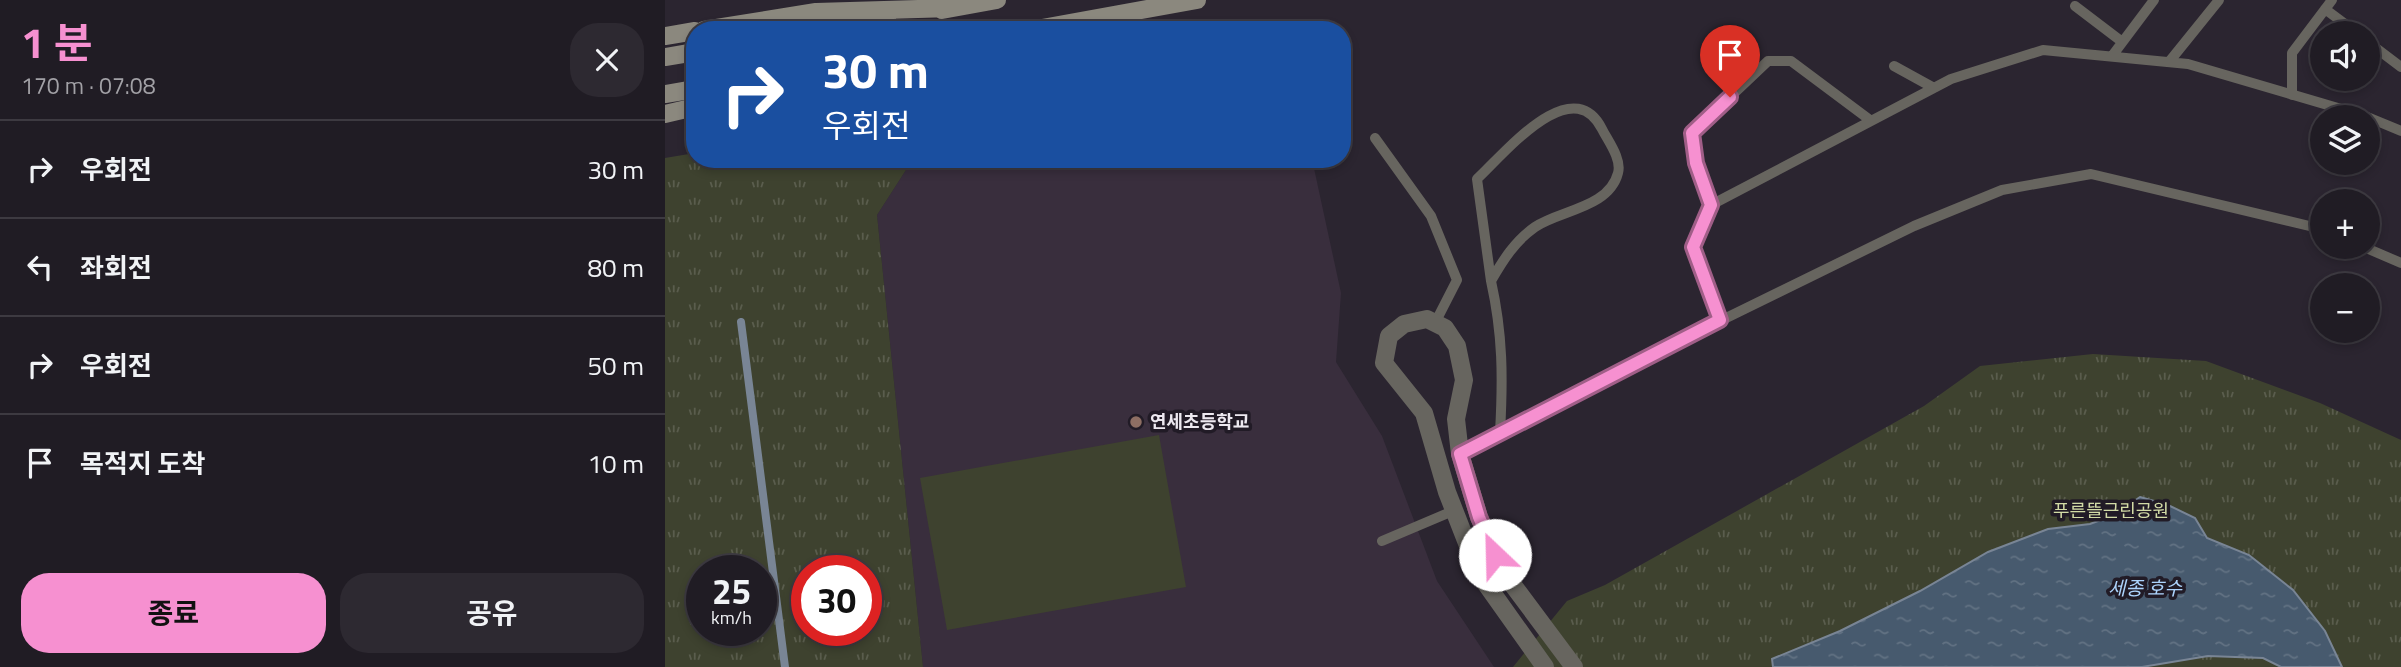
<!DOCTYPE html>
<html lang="ko">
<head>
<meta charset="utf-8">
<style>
  :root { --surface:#201c24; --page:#2d2931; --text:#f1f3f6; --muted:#a2a1a6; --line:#3d3a41; --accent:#f690d0 }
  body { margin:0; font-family:"Titillium Web","Noto Sans KR",sans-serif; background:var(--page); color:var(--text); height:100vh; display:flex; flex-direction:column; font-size:26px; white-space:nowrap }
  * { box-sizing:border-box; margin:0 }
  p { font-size:23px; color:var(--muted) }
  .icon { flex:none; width:38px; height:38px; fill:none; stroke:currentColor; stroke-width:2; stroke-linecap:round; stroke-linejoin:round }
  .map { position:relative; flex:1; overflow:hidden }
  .side { display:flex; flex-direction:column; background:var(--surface); width:665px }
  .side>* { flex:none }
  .guide { position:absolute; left:21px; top:21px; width:665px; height:147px; border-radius:28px; box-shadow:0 4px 10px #0003,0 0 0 2px var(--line); background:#1a4fa0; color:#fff; overflow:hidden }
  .tools { position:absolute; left:1645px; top:21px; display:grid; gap:14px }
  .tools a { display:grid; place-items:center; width:70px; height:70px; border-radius:50%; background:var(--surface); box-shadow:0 4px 10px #0003,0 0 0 2px var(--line); font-size:35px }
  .speed { position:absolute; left:21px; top:555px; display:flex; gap:14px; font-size:35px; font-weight:700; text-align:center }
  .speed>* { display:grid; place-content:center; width:91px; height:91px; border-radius:50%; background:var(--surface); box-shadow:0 4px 10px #0003,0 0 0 2px var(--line); line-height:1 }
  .speed small { font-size:18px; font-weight:400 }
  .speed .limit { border:10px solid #d22; background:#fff; color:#111 }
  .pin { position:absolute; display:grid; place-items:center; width:60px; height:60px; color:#fff; margin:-72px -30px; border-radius:50% 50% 50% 0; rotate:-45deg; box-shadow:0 0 7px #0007 }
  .pin .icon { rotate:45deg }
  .me { position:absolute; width:77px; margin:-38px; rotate:336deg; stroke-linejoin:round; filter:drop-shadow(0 0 5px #0008) }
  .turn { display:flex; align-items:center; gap:24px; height:147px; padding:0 21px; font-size:32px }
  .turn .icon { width:91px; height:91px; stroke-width:2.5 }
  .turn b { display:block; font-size:49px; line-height:60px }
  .round { display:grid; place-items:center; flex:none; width:74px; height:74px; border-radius:28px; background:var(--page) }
  .overview { display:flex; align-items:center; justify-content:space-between; height:119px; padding:0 21px }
  h1 { font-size:42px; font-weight:700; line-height:52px; color:var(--accent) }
  .action { display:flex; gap:14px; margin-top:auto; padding:14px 21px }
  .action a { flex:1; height:80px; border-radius:28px; background:var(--accent); color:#111; font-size:28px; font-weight:700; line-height:80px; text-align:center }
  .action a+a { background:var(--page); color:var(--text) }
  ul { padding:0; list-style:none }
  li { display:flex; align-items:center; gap:21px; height:98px; padding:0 21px; border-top:2px solid var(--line) }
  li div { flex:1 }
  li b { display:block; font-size:26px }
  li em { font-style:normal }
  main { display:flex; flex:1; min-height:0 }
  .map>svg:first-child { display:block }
  .education { fill:#392e3d }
  .green { fill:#3e422f }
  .park { fill:url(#park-tufts); fill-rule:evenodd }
  .water { fill:url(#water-ripples); stroke:#798595; stroke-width:2 }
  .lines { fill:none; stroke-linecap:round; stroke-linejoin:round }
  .stream { stroke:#798595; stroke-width:8 }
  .lane { stroke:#67655f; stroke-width:10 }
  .street { stroke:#67655f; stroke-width:18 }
  .secondary { stroke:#8b887e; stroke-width:18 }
  .route-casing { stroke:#a05e87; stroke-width:18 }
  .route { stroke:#f690d0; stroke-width:12 }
  .education-dot { fill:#8d6e63; stroke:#211b26; stroke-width:2.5 }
  .labels { text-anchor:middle; stroke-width:7; stroke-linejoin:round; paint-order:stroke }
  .poi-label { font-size:18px; font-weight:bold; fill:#ede9f0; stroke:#211b26; text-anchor:start }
  .park-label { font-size:18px; fill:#d2dba6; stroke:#211b26 }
  .water-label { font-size:19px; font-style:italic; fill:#add4fd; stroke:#211b26 }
</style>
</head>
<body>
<main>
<section class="side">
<div class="overview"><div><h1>1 분</h1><p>170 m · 07:08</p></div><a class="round"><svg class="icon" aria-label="close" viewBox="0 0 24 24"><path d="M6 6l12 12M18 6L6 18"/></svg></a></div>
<ul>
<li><svg class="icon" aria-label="right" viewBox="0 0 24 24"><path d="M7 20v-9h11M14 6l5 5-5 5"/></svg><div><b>우회전</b></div><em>30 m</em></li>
<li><svg class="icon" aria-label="left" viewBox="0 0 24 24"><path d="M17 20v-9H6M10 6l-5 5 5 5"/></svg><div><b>좌회전</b></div><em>80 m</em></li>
<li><svg class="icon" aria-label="right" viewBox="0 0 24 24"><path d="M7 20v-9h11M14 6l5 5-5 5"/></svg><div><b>우회전</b></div><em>50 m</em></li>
<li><svg class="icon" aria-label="arrive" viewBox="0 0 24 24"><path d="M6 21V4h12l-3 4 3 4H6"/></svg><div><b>목적지 도착</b></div><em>10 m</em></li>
</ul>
<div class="action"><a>종료</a><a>공유</a></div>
</section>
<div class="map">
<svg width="1736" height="667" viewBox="0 0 1736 667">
  <defs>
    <pattern id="park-tufts" width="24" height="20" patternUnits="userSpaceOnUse" patternTransform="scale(1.75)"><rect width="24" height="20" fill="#3e422f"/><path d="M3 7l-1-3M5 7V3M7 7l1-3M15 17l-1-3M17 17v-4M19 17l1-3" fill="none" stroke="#5a5d4d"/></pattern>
    <pattern id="water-ripples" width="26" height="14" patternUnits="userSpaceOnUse" patternTransform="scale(1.75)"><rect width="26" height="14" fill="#475a6e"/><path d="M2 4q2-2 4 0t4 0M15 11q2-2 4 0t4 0" fill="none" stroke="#627283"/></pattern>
  </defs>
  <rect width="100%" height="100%" fill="#2b2530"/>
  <path class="education" d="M248 159H647L676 293 671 362 717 436 772 581 829 667H258L212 215Z"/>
  <path class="green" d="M494 435 521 587 282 630 255 478Z"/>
  <path class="park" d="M30 153V159H248L212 215 258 667H0V158ZM37 570H96V630H37ZM142 570H201V630H142Z
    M1428 354 1541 361 1655 403 1736 440V667H848L902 601 940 585 1259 406 1315 366Z"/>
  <path class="water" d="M1475 497 1503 505 1530 518 1542 538 1584 555 1628 590 1660 631 1677 667H1616L1598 658 1543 656 1477 667H1108L1107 659 1175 631 1255 591 1323 552 1383 529 1425 524 1449 515Z"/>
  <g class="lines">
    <path class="stream" d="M76 322 120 667"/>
    <path class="lane" d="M1410 6 1456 41
      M1660 9 1692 33
      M1703 42 1736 67
      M1447 56 1489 0
      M1504 62 1554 0
      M1229 66 1269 88
      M1627 95V53L1667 0
      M710 138 766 216 792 280 770 323
      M1046 205 1031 163 1027 133 1103 61H1126L1205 120
      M1699 247 1736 263
      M826 281 812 179C839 154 907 70 937 129 943 141 957 159 953 173 944 208 895 210 870 227 850 241 838 260 826 281 838 335 838 378 835 433
      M1055 321 1028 247 1046 205 1286 79 1378 50 1523 64 1700 116 1736 131
      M795 454 1055 321 1249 226 1337 190 1426 174 1657 229
      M717 541 788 511"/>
    <path class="street" d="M880 667 814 574 782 492 759 413 719 363 724 336 739 324 762 319 780 328 792 346 799 380 791 419 795 454 814 517 839 573 909 667"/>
    <path class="secondary" d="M277 10 332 0
      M39 30 151 12 287 8
      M161 30 222 19
      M366 30 532 0
      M0 36 30 31
      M0 57 30 52
      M0 94 30 89
      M0 114 30 107"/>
  </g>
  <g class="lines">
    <g class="route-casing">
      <path id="route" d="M830 555 814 517 795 454 1055 320 1028 247 1046 205 1031 163 1027 133 1065 97"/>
    </g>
    <use href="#route" class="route"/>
  </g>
  <circle class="education-dot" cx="471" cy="422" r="7"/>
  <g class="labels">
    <g class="poi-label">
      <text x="485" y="428">연세초등학교</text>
    </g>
    <g class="park-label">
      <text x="1446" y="517">푸른뜰근린공원</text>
    </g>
    <g class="water-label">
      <text x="1480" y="595">세종 호수</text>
    </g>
  </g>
</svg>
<div class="tools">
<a><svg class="icon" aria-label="sound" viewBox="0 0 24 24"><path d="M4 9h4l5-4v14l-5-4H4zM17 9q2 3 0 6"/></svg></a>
<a><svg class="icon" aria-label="layers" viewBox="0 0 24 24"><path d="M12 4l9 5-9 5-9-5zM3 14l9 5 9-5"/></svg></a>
<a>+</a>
<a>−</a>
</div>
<div class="speed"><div>25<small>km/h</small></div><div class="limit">30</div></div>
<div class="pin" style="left:1065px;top:97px;background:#d93025"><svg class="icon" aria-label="arrive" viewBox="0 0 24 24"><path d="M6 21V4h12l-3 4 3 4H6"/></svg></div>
<svg class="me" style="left:830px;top:555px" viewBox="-20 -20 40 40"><circle r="19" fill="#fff"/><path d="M0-13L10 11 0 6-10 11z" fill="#f690d0"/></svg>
<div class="guide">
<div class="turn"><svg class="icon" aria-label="right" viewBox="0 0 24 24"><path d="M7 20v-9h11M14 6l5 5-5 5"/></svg><div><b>30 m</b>우회전</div></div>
</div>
</div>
</main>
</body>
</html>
